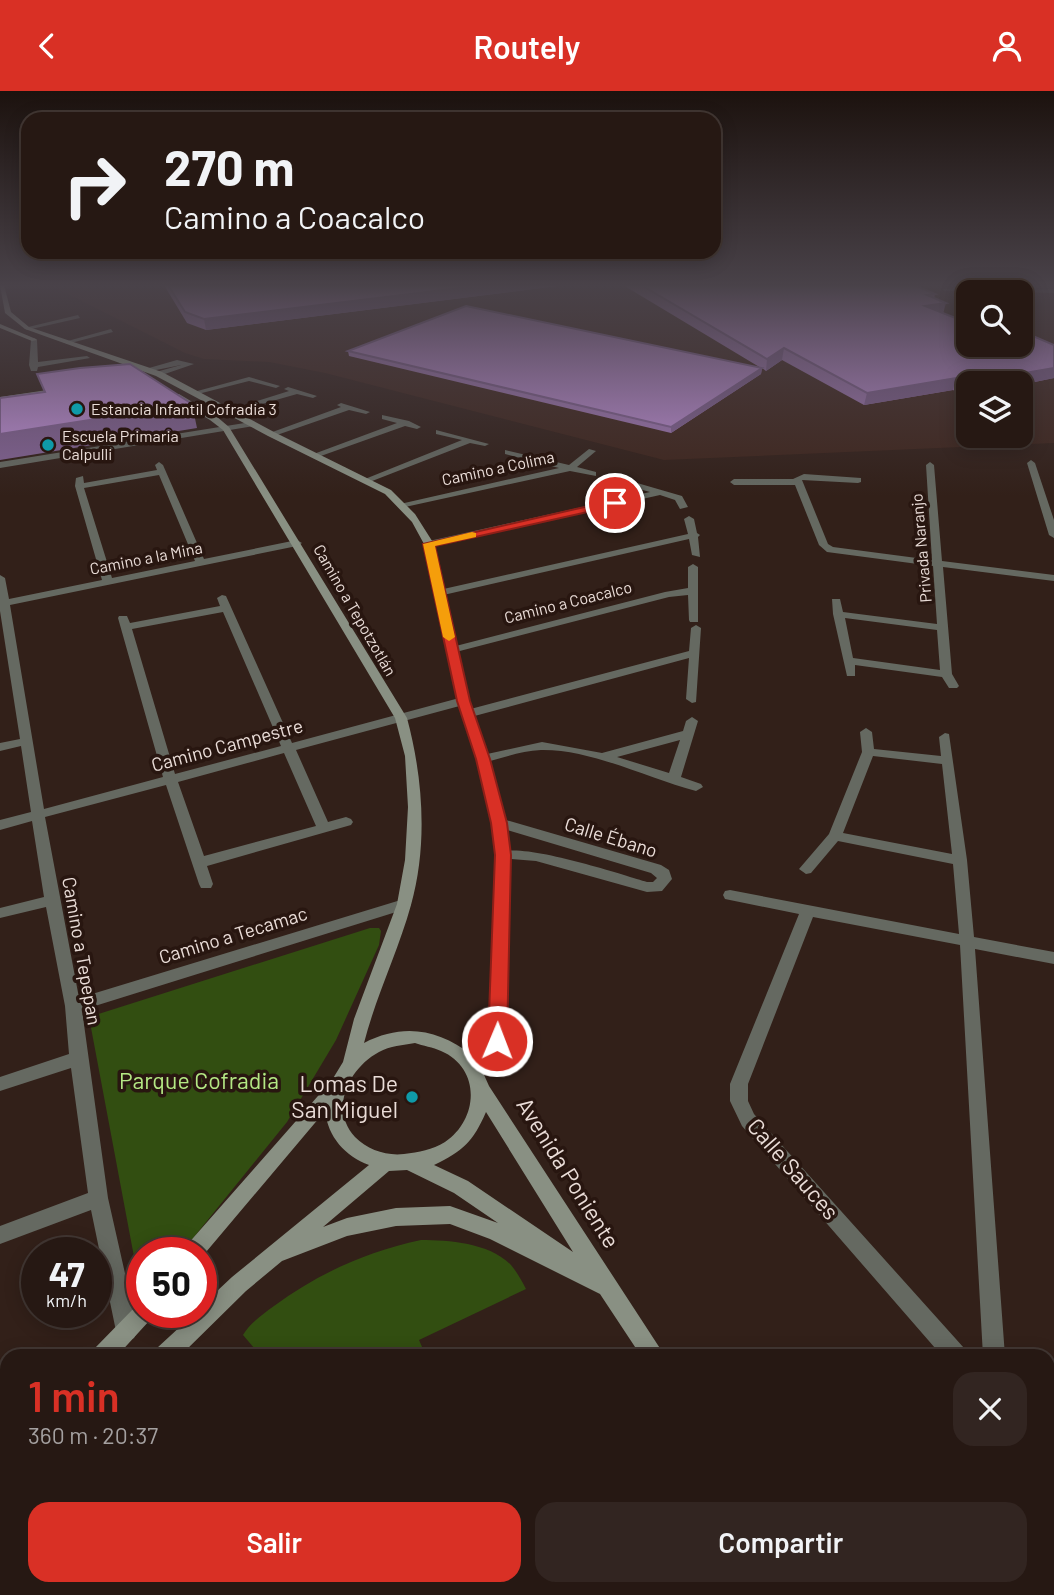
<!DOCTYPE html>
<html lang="es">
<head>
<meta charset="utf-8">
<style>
  :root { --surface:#261813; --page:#322521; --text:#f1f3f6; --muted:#a4a0a0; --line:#423733; --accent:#d93025 }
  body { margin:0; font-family:Barlow,sans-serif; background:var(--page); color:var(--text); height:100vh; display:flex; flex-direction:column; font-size:26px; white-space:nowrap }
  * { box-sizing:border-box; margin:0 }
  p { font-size:23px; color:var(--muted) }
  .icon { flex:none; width:38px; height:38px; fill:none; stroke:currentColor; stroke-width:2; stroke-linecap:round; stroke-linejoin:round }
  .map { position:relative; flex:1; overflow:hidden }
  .panel { position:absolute; left:0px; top:1258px; width:1055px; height:247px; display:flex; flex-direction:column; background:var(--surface); border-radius:21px 21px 0 0; box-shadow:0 4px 18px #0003,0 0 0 2px var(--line) }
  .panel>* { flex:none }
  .hud { position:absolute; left:21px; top:21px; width:700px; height:147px; border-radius:21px; box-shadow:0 4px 18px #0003,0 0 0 2px var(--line); background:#261813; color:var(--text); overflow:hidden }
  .fabs { position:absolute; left:956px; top:189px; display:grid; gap:14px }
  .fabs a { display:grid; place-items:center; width:77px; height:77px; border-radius:14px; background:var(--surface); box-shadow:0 4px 18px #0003,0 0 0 2px var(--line); font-size:35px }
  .speed { position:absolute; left:21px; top:1146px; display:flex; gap:14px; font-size:35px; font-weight:700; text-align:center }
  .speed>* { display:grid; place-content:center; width:91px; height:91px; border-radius:50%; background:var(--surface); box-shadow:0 4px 18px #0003,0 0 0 2px var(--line); line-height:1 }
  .speed small { font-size:18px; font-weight:400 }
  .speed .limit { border:10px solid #d22; background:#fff; color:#111 }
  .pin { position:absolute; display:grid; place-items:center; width:60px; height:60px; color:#fff; margin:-30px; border:4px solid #fff; border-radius:50%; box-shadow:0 2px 7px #0007 }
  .me { position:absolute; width:77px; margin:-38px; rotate:1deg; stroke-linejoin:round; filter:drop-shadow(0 0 5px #0008) }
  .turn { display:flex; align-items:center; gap:24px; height:147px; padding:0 28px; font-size:32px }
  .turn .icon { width:91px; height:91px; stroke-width:2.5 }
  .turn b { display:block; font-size:49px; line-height:60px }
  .round { display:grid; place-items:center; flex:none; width:74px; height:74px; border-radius:21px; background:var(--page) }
  .summary { display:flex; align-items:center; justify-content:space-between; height:119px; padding:0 28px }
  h1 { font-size:42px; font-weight:600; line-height:52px; color:var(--accent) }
  .primary-button { display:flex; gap:14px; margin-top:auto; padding:14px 28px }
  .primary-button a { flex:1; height:80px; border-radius:21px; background:var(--accent); color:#fff; font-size:28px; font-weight:600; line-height:80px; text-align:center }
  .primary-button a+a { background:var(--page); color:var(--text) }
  header { display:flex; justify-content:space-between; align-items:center; height:91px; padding:0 28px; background:var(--accent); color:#fff; font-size:32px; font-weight:600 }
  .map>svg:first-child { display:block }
  .built { fill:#3f261d; fill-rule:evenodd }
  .green { fill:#324e11 }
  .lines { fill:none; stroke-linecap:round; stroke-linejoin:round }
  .street { fill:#656961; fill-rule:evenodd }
  .secondary { fill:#899083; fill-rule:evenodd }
  .wall { fill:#a179b5 }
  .shaded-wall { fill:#836394 }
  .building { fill:#bb8dd3; stroke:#836394; stroke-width:2 }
  .route { fill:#d93025; stroke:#8d1f18; stroke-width:2 }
  .slow { fill:#f59e0b }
  .culture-dot { fill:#0f9aa8; stroke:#281610; stroke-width:2.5 }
  .labels { text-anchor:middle; stroke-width:7; stroke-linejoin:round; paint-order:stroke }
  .far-poi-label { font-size:16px; fill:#eaddd8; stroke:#281610; text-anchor:start }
  .far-street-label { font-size:16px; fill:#eaddd8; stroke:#281610 }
  .street-label { font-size:19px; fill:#eaddd8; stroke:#281610 }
  .near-park-label { font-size:23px; fill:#b4e884; stroke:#281610 }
  .near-poi-label { font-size:23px; fill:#eaddd8; stroke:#281610; text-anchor:end }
  .near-street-label { font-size:23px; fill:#eaddd8; stroke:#281610 }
</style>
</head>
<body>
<header><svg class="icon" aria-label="back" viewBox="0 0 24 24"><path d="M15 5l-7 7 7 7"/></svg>Routely<svg class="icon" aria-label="person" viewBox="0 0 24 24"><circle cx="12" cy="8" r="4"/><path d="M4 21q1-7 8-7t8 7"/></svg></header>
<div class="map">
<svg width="1054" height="1504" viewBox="0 0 1054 1504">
  <rect width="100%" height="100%" fill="#322019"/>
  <path class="built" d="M50 194H1054V352L664 369 325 282 269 271 204 268 185 262ZM968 201H1020V254H968ZM968 292H1020V345H968Z"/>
  <path class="green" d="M370 837H379L381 840 379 854 336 949 287 1031 181 1162H142L141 1203 89 926Z
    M421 1149C449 1149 490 1152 511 1174 517 1181 522 1190 526 1198L419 1249 426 1265H261L243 1244C249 1233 263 1223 274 1215 319 1182 366 1161 421 1149Z"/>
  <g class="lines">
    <path class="street" d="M997 194H1043L945 200 942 198Z
      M1054 198V202L1026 201 1029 199Z
      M78 224 80 227 27 239 24 237Z
      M111 238 113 241 67 253 64 251Z
      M34 247 37 249 38 271 87 265 90 267 38 276 37 280H31L29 274 31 249Z
      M177 269 194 273 159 285 156 281 181 274 146 281 142 279Z
      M249 286 280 295 276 297 249 290 194 304 190 302Z
      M288 296 317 305 313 307 297 303 230 322 226 320 289 300 284 298Z
      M341 312 370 321 366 323 349 319 274 345 267 343 341 316 337 314Z
      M382 324 409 330 421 336 417 338 405 335 318 366 311 364 397 332 382 328Z
      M251 331 255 333 254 335 0 377V371Z
      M436 339 489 353 485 355 470 352 367 392 360 390 462 349 436 343Z
      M589 358 596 360 577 376 596 381V385L570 380 405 416 400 413 559 377 505 363V359L569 374Z
      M1031 369 1035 372 1054 429V447L1049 444 1027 372Z
      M159 371 163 374 204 468 297 449 302 452 297 455 10 514 44 718 163 686 118 527 119 525H127L130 532 220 515 217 507 222 504 226 505 292 652 463 606 469 610 467 613 296 659 328 731 346 726 351 728 353 731 351 734 207 775 213 793 211 797H201L199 793 166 694 45 726 79 907 404 808 409 809 411 813 409 817 82 919 108 1107 138 1240 134 1247 127 1251 120 1247 116 1240 91 1119 0 1153V1135L88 1102 71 977 0 1000V986L69 963 65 915 46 816 0 827V817L44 806 32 730 0 739V729L31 721 21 655 0 660V652L20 648 0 520V484L5 487 9 508 102 489 75 395 76 387 83 385 84 392 157 379 155 374ZM159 384 195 470 112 487 84 397ZM223 521 281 655 175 683 132 538ZM284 662 316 735 204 765 178 691Z
      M930 371 934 374 942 470 1054 484V490L943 476 952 583 959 595 957 597H949L942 586 855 574V585H847L833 523 832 508H840L843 521 937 533 933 475 827 461 819 454 795 394H734L730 391 734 388H793L804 383 861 387V391L858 392 802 389 828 453 833 456 932 469 926 374ZM845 527 937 539 940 579 853 567Z
      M613 385 682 405 688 416 680 418 675 409 660 404 429 456 424 453 429 450 650 401 610 390 609 388Z
      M689 425 694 428 697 442 700 444 698 446 700 466 692 464 689 448 439 505 434 502 439 499 688 443 684 428Z
      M693 473 698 476V531H690L689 529 688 504 669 506 452 562 446 559 448 557 665 501 688 497V476Z
      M696 534 701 537 696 611 692 612 686 608 689 567 467 627 461 623 463 620 689 560 691 537Z
      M692 626 698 630 681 686 701 693 703 696 696 700C647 687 591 658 541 659 521 660 502 667 483 672L477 668 478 665 542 651 602 662 683 640 686 630ZM680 649 669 682 617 666Z
      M866 637 872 641 874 658 941 665 939 646 945 642 949 643 967 769 974 846 1054 861V873L975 858 1005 1265H983L960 854 813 826 748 993V1010L754 1023 964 1257 967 1265H942L742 1035 730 1010V993L799 823 725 808 723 804 725 800 730 799 959 843 953 773 838 750 811 782 806 783 799 778 829 743 862 661 860 641ZM873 665 942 673 952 763 843 742Z
      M499 727 661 774 669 779 672 788 662 800 647 801 536 770 498 767 496 764C512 747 622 784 647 791H653L657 787 651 782 494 735 492 732 494 729Z
      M1048 1362 1054 1364V1392L1048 1389Z
      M77 1498H105L103 1504H75Z
      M555 1498H581L583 1504H557Z"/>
    <path class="secondary" d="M0 194H4L11 221 29 236 162 281 274 341 391 399 415 423 434 453 469 610 489 668 506 732 510 764 505 951 481 977 489 995 665 1265H641L600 1203 490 1148 450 1133 396 1135 347 1145 282 1170 246 1200 180 1265H154L157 1257 195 1222H201V1215L232 1186 369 1074C345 1065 328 1046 325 1020L201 1167V1162H183L186 1155 332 989 343 971 354 928 397 813 405 769 408 716 405 665 395 627 223 339 210 329 173 307V303H179L216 325 229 336 407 627C423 687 428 753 411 814 398 861 376 905 364 952 403 932 438 938 472 964L489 948 496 764 492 732 477 668 457 610 424 453 412 431 385 403 268 345 156 285 25 238 5 222ZM415 952C423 955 433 956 441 960 481 977 479 1028 445 1051 432 1059 419 1061 404 1063 386 1065 368 1059 355 1046 329 1018 349 977 379 961 390 955 403 954 415 952ZM486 1021 573 1161 468 1090 434 1074C463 1060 473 1051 486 1021ZM407 1079 454 1102 498 1132 450 1115 396 1117 347 1127 323 1136 389 1080Z
      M0 233 36 248 37 249 32 250 0 237Z
      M61 297 65 299 64 301 0 310V306Z
      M142 1212V1222H153L150 1229 117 1265H92L95 1257 136 1215Z
      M7 1355V1382L0 1385V1357Z
      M7 1412V1440L0 1443V1415Z
      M802 1498H828L830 1504H804Z"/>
  </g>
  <path class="wall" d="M164 194H565L206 239 187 232Z
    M623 194H914L935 203 934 208 943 222 1054 287 1020 294V292H968V303L962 304 953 299 864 314 782 269 766 280 762 277 761 283 671 342 349 265 348 260 761 277Z"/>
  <path class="shaded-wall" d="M484 194H565L206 239 204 228Z
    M946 212 943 223 925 215Z
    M784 257 782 269 766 280 767 268Z
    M762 277 761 283 671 342V336Z
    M1054 277V287L1020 294V292H968V303L962 304 966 292Z
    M956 287 953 299 864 314 867 302Z
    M192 313 197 337 0 369V343Z"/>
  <path class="building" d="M168 194H484L204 228 185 221Z
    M641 194H914L935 203 927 204 946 212 925 215 968 232V254H1020V245H1033L1054 254V277L966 292 956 287 867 302 784 257 767 268Z
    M466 215 762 277 671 336 348 260Z
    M130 273 192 313 0 343V307L45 301 37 283 80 277Z"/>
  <linearGradient id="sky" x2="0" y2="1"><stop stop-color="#1c120e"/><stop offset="0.48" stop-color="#494249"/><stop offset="1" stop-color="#494249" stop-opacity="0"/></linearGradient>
  <rect width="1054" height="405" fill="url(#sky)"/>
  <path class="route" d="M615 409 619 410V414L435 455 470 610 490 668 507 732 511 764 507 950 504 956 497 958 490 956 488 950 495 764 491 732 476 668 457 610 423 453Z"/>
  <path class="slow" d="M472 441 476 442V446L435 455 455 546 449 550 443 546 423 453Z"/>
  <g class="culture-dot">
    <circle cx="77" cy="318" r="7"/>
    <circle cx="48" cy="354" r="7"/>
    <circle cx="412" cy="1006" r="7"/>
  </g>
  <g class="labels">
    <g class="far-poi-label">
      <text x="91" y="324">Estancia Infantil Cofradia 3</text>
      <text x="62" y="351">Escuela Primaria<tspan x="62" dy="18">Calpulli</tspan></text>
    </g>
    <g class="far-street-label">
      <text transform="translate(498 377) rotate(-12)" y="6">Camino a Colima</text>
      <text transform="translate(921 457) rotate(-95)" y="6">Privada Naranjo</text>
      <text transform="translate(146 467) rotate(-11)" y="6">Camino a la Mina</text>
      <text transform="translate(568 511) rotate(-14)" y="6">Camino a Coacalco</text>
      <text transform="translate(355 519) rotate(60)" y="6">Camino a Tepotzotlán</text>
    </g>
    <g class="street-label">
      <text transform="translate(227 654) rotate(-15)" y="7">Camino Campestre</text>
      <text transform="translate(611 746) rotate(17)" y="7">Calle Ébano</text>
      <text transform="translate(233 844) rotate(-17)" y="7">Camino a Tecamac</text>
      <text transform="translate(82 860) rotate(80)" y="7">Camino a Tepepan</text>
    </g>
    <g class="near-park-label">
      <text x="199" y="998">Parque Cofradia</text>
    </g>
    <g class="near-poi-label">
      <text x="398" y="1001">Lomas De<tspan x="398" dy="26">San Miguel</tspan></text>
    </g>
    <g class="near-street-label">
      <text transform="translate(793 1078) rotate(49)" y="8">Calle Sauces</text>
      <text transform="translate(568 1082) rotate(58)" y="8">Avenida Poniente</text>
    </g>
  </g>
</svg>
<div class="fabs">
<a><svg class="icon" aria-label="search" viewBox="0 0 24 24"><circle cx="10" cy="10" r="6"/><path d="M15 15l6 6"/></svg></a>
<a><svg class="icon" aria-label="layers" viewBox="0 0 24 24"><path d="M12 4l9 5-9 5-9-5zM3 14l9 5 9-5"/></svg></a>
</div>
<div class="speed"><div>47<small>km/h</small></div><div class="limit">50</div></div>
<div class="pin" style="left:615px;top:412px;background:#d93025"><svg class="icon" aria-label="arrive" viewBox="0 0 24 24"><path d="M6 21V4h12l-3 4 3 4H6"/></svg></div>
<svg class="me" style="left:497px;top:950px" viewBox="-20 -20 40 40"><circle r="17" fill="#d93025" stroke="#fff" stroke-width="3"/><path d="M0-11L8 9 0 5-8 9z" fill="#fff"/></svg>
<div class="hud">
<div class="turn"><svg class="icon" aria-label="right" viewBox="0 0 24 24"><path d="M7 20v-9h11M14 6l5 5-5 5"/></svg><div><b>270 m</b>Camino a Coacalco</div></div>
</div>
<section class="panel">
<div class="summary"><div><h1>1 min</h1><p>360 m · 20:37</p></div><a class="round"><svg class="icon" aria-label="close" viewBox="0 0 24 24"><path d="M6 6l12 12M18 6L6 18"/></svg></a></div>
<div class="primary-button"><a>Salir</a><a>Compartir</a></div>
</section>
</div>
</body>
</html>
